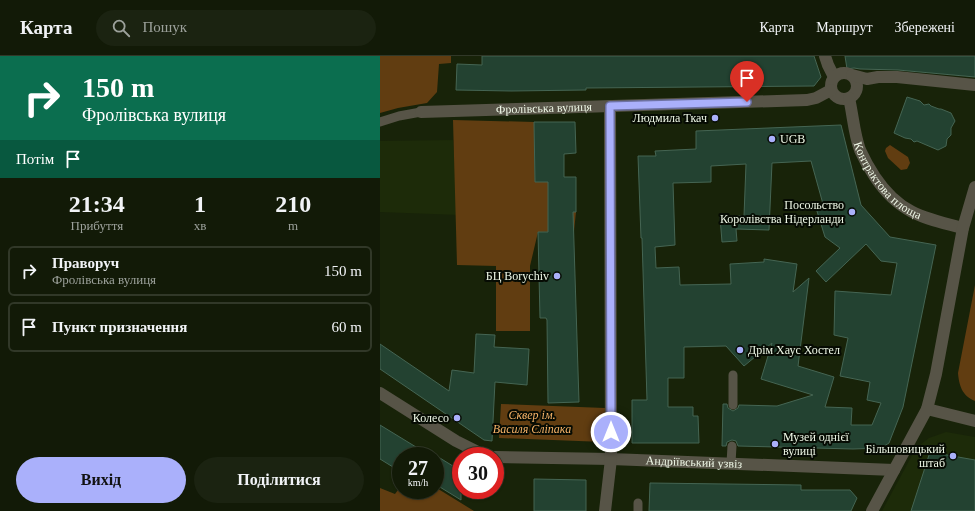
<!DOCTYPE html>
<html lang="uk">
<head>
<meta charset="utf-8">
<style>
  :root { --surface:#121a07; --page:#1b2311; --text:#f1f3f6; --muted:#9ca19b; --line:#313828; --accent:#aab0fb }
  body { margin:0; font-family:"Times New Roman",serif; background:var(--page); color:var(--text); height:100vh; display:flex; flex-direction:column; font-size:15px; white-space:nowrap }
  * { box-sizing:border-box; margin:0 }
  p { font-size:13px; color:var(--muted) }
  .icon { flex:none; width:22px; height:22px; fill:none; stroke:currentColor; stroke-width:2; stroke-linecap:round; stroke-linejoin:round }
  .map { position:relative; flex:1; overflow:hidden }
  .details { display:flex; flex-direction:column; background:var(--surface); width:380px }
  .details>* { flex:none }
  .guide { background:#0b6e4f; color:#fff; overflow:hidden }
  .speed { position:absolute; left:12px; top:391px; display:flex; gap:8px; font-size:20px; font-weight:700; text-align:center }
  .speed>* { display:grid; place-content:center; width:52px; height:52px; border-radius:50%; background:var(--surface); box-shadow:0 1px 3px #0004,0 0 0 1px var(--line); line-height:1 }
  .speed small { font-size:10px; font-weight:400 }
  .speed .limit { border:6px solid #d22; background:#fff; color:#111 }
  .pin { position:absolute; display:grid; place-items:center; width:34px; height:34px; color:#fff; margin:-41px -17px; border-radius:50% 50% 50% 0; rotate:-45deg; box-shadow:0 0 4px #0007 }
  .pin .icon { rotate:45deg }
  .me { position:absolute; width:44px; margin:-22px; rotate:0deg; stroke-linejoin:round; filter:drop-shadow(0 0 3px #0008) }
  .turn { display:flex; align-items:center; gap:14px; height:84px; padding:0 16px; font-size:18px }
  .turn .icon { width:52px; height:52px; stroke-width:2.5 }
  .turn b { display:block; font-size:28px; line-height:34px }
  .then { display:flex; align-items:center; height:38px; padding:0 16px; background:#0003; gap:8px; font-size:15px }
  .eta { display:flex; justify-content:space-evenly; align-items:center; height:68px; text-align:center }
  .eta b { font-size:24px; font-weight:800; line-height:28px }
  .primary-button { display:flex; gap:8px; margin-top:auto; padding:8px 16px }
  .primary-button a { flex:1; height:46px; border-radius:24px; background:var(--accent); color:#111; font-size:16px; font-weight:800; line-height:46px; text-align:center }
  .primary-button a+a { background:var(--page); color:var(--text) }
  ul { padding:0; list-style:none }
  li { display:flex; align-items:center; gap:12px; height:50px; margin:0 8px 6px; padding:0 8px; border:2px solid var(--line); border-radius:6px }
  li div { flex:1 }
  li b { display:block; font-size:15px }
  li em { font-style:normal }
  header { display:flex; align-items:center; gap:24px; box-sizing:border-box; height:56px; padding:0 20px; background:var(--surface); border-bottom:1px solid var(--line) }
  header strong { font-size:19px }
  nav { display:flex; gap:22px; margin-inline-start:auto; font-size:14px }
  .search { width:280px; height:36px; background:var(--page); display:flex; align-items:center; gap:10px; box-sizing:border-box; padding:0 14px; border-radius:22px; color:var(--muted); font-size:15px }
  main { display:flex; flex:1; min-height:0 }
  .map>svg:first-child { display:block }
  .built { fill:#1d2b09 }
  .green { fill:#613d11 }
  .building { fill:#234231; stroke:#456553; fill-rule:evenodd }
  .lines { fill:none; stroke-linecap:round; stroke-linejoin:round }
  .service { stroke:#575447; stroke-width:9 }
  .pedestrian { stroke:#575447; stroke-width:12 }
  .minor { stroke:#575447; stroke-width:12 }
  .tertiary { stroke:#575447; stroke-width:12 }
  .route-casing { stroke:#6e72a3; stroke-width:10 }
  .route { stroke:#aab0fb; stroke-width:7 }
  .poi-dot { fill:#aab0fb; stroke:#060b03; stroke-width:1.5 }
  .labels { text-anchor:middle; stroke-width:4; stroke-linejoin:round; paint-order:stroke }
  .street-label { font-size:12px; fill:#eff8e7; stroke:#060b03 }
  .poi-label { font-size:12px; fill:#eff8e7; stroke:#060b03; text-anchor:end }
  .park-label { font-size:12px; font-style:italic; fill:#f8b469; stroke:#060b03 }
</style>
</head>
<body>
<header>
<strong>Карта</strong>
<div class="search"><svg class="icon" aria-label="search" viewBox="0 0 24 24"><circle cx="10" cy="10" r="6"/><path d="M15 15l6 6"/></svg>Пошук</div>
<nav><a>Карта</a><a>Маршрут</a><a>Збережені</a></nav>
</header>
<main>
<section class="details">
<div class="guide">
<div class="turn"><svg class="icon" aria-label="right" viewBox="0 0 24 24"><path d="M7 20v-9h11M14 6l5 5-5 5"/></svg><div><b>150 m</b>Фролівська вулиця</div></div>
<div class="then">Потім<svg class="icon" aria-label="arrive" viewBox="0 0 24 24"><path d="M6 21V4h12l-3 4 3 4H6"/></svg></div>
</div>
<div class="eta">
<div><b>21:34</b><p>Прибуття</p></div>
<div><b>1</b><p>хв</p></div>
<div><b>210</b><p>m</p></div>
</div>
<ul>
<li><svg class="icon" aria-label="right" viewBox="0 0 24 24"><path d="M7 20v-9h11M14 6l5 5-5 5"/></svg><div><b>Праворуч</b><p>Фролівська вулиця</p></div><em>150 m</em></li>
<li><svg class="icon" aria-label="arrive" viewBox="0 0 24 24"><path d="M6 21V4h12l-3 4 3 4H6"/></svg><div><b>Пункт призначення</b></div><em>60 m</em></li>
</ul>
<div class="primary-button"><a>Вихід</a><a>Поділитися</a></div>
</section>
<div class="map">
<svg width="595" height="455" viewBox="0 0 595 455">
  <rect width="100%" height="100%" fill="#182309"/>
  <path class="built" d="M73 84 79 159 0 156V85Z
    M566 376 595 381V455H502L536 392 549 382Z"/>
  <path class="green" d="M0 0H71V7L59 8 57 36 47 47 18 52 0 57Z
    M73 64 154 66 155 126H168V156H196L194 175 158 176 150 210V275H116V210L77 209Z
    M510 89 528 101 530 107 527 113 521 114 508 102 505 95 506 92Z
    M595 229V345C582 340 579 329 578 317Z
    M121 348 225 352 224 386 119 382Z
    M21 430V434H55V431L94 455H0V432L15 438Z"/>
  <path class="building" d="M102 0H434L441 21 434 30 206 32V34L131 35 76 34 77 8 102 9Z
    M465 0H595V21L518 14 480 13 474 12 467 13Z
    M527 41 540 45 544 49 549 48 551 50 559 53H561L571 57 575 65 571 72V79L567 83 566 90 558 94 537 85 534 86 531 83 525 82 514 77Z
    M154 66H195L196 97 184 98V121H196V156H193L199 346 168 347 167 264 166 262H160L158 176H168V126H155Z
    M461 69 481 149 510 181 556 189 523 351 509 387 501 392 473 393 358 390 356 385 352 384 347 386 346 390H342L343 348H347L348 352 353 355 358 352 359 349 397 350 433 339 381 323 392 287 364 310 346 290 304 291V322H288V351H313V360H318L319 387H252V344H267L262 182H261L258 100H276L275 95 316 93V75ZM431 105 443 148 436 152 445 181 460 192 436 215 446 226 486 188 501 205 517 207 511 239 455 235 454 279 468 282 460 320 490 326 487 344 501 347 492 369H471L472 352 445 351 454 321 418 310 429 222 413 236 417 208 384 203V206L350 208 351 228 300 229 299 211 276 212 275 191 295 189 293 127 331 126V110L366 108 364 160 340 161 342 186 357 185 356 173 389 174 392 107Z
    M96 278 115 279 114 291 149 293 147 329 115 326 112 385 104 384 0 313V288L69 335 72 314 94 317Z
    M0 369 36 391 31 400H21V416L0 403Z
    M550 396 595 404V455H531Z
    M55 399 81 415V444L55 428Z
    M154 423 206 424V455H154Z
    M270 427 421 429V434H470L477 442 471 455H269Z"/>
  <g class="lines">
    <path class="service" d="M0 66 19 60 41 56
      M353 349V319
      M351 407 352 390
      M258 455V447"/>
    <path class="pedestrian" d="M0 337 76 385 106 400
      M547 353 595 365
      M115 401 231 403"/>
    <g class="minor">
      <path d="M445 0 448 9 454 21"/>
      <circle cx="464" cy="30" r="13"/>
      <path d="M472 19 487 23 498 21H517L595 29"/>
      <path id="s1" d="M469 42C473 59 474 78 480 94 484 103 489 112 495 121 519 157 543 162 583 172"/>
      <path id="s2" d="M41 56 427 44 436 42 451 34"/>
      <path id="s3" d="M231 403 514 414"/>
      <path d="M225 455 231 403 230 50"/>
    </g>
    <path class="tertiary" d="M492 455 547 353 556 318 583 172 595 131"/>
  </g>
  <g class="lines">
    <g class="route-casing">
      <path id="route" d="M231 376 230 50 367 46"/>
    </g>
    <use href="#route" class="route"/>
  </g>
  <g class="poi-dot">
    <circle cx="335" cy="62" r="4"/>
    <circle cx="392" cy="83" r="4"/>
    <circle cx="472" cy="156" r="4"/>
    <circle cx="177" cy="220" r="4"/>
    <circle cx="360" cy="294" r="4"/>
    <circle cx="77" cy="362" r="4"/>
    <circle cx="395" cy="388" r="4"/>
    <circle cx="573" cy="400" r="4"/>
  </g>
  <g class="labels">
    <g class="street-label">
      <text dy="4" stroke="none"><textPath href="#s2" startOffset="123">Фролівська вулиця</textPath></text>
      <text dy="4" stroke="none"><textPath href="#s1" startOffset="95">Контрактова площа</textPath></text>
      <text dy="4" stroke="none"><textPath href="#s3" startOffset="83">Андріївський узвіз</textPath></text>
    </g>
    <g class="poi-label">
      <text x="327" y="66">Людмила Ткач</text>
      <text x="400" y="87" text-anchor="start">UGB</text>
      <text x="464" y="153">Посольство<tspan x="464" dy="14">Королівства Нідерланди</tspan></text>
      <text x="169" y="224">БЦ Borychiv</text>
      <text x="368" y="298" text-anchor="start">Дрім Хаус Хостел</text>
      <text x="69" y="366">Колесо</text>
      <text x="403" y="385" text-anchor="start">Музей однієї<tspan x="403" dy="14">вулиці</tspan></text>
      <text x="565" y="397">Більшовицький<tspan x="565" dy="14">штаб</tspan></text>
    </g>
    <g class="park-label">
      <text x="152" y="363">Сквер ім.<tspan x="152" dy="14">Василя Сліпака</tspan></text>
    </g>
  </g>
</svg>
<div class="speed"><div>27<small>km/h</small></div><div class="limit">30</div></div>
<div class="pin" style="left:367px;top:46px;background:#d93025"><svg class="icon" aria-label="arrive" viewBox="0 0 24 24"><path d="M6 21V4h12l-3 4 3 4H6"/></svg></div>
<svg class="me" style="left:231px;top:376px" viewBox="-20 -20 40 40"><circle r="17" fill="#aab0fb" stroke="#fff" stroke-width="3"/><path d="M0-11L8 9 0 5-8 9z" fill="#fff"/></svg>
</div>
</main>
</body>
</html>
